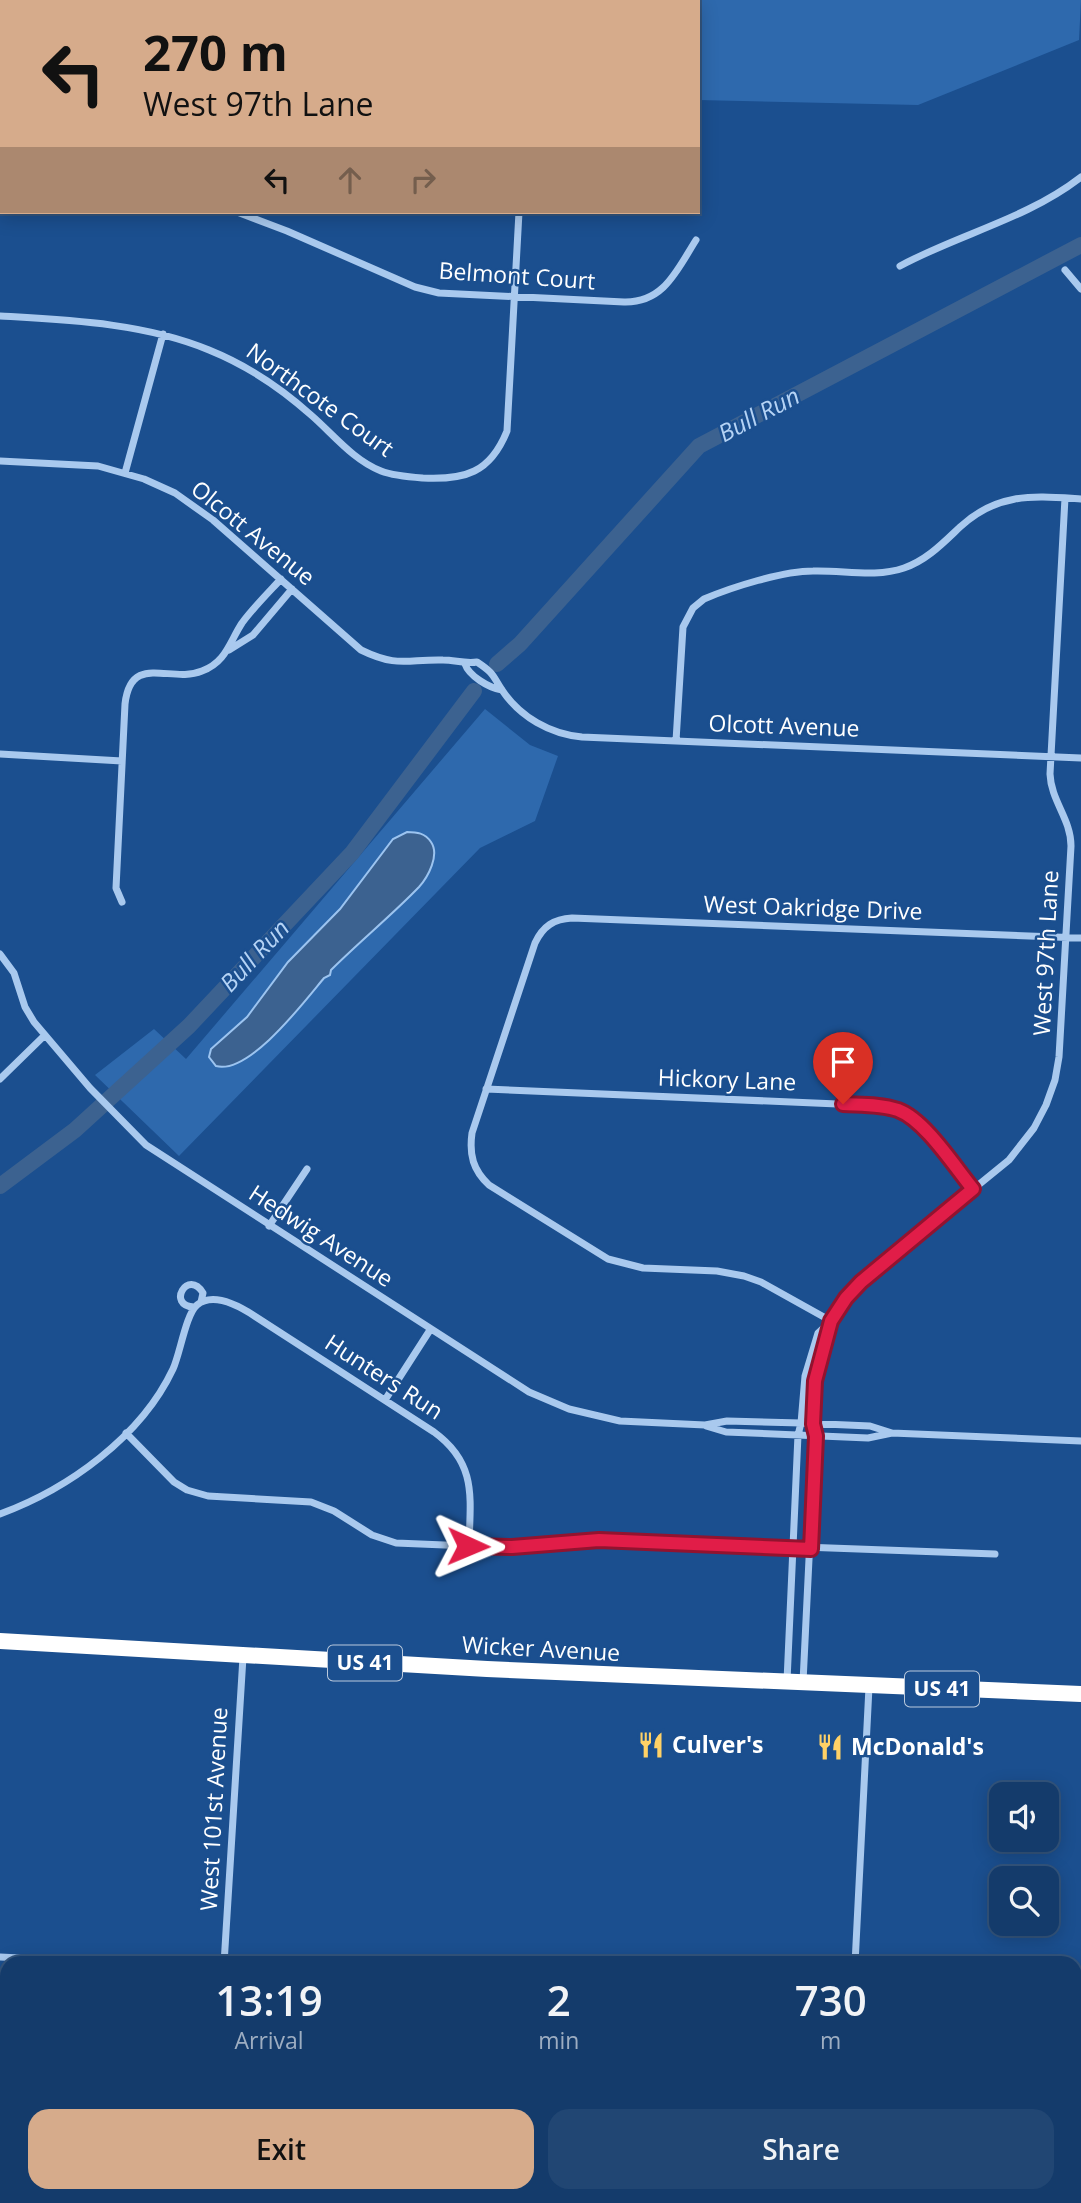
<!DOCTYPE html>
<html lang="en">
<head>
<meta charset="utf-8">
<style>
  :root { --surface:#143b6b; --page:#214673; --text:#f1f3f6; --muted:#9dadc1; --line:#33557e; --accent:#d6ab8b }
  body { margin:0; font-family:"Open Sans",sans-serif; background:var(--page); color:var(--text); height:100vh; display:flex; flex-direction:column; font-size:26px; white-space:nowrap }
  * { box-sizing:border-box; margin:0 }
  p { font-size:23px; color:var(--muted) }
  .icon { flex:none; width:38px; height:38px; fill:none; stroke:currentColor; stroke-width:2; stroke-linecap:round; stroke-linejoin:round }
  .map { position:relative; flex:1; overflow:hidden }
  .details { position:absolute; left:0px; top:1956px; width:1082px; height:247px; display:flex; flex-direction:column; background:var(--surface); border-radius:21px 21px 0 0; box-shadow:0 4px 18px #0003,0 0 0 2px var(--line) }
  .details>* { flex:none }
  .top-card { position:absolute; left:0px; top:0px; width:700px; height:214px; box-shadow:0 4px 18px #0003,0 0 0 2px var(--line); background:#d6ab8b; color:#111; overflow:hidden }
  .controls { position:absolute; left:989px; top:1782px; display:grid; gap:14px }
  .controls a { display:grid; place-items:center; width:70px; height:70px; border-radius:14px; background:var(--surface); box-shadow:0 4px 18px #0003,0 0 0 2px var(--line); font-size:35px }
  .pin { position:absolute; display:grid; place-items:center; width:60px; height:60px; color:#fff; margin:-72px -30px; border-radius:50% 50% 50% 0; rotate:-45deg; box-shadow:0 0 7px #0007 }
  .pin .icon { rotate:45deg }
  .me { position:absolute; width:77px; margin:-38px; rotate:91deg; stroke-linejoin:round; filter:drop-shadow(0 0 5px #0008) }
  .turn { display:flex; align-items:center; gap:24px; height:147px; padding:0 28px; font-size:32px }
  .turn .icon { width:91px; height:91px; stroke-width:2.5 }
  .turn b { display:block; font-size:49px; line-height:60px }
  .lanes { display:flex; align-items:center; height:66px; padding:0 28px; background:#0003; justify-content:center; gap:35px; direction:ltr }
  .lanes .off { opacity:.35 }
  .eta { display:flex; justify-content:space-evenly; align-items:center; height:119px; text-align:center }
  .eta b { font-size:42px; font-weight:600; line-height:49px }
  .cta { display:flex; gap:14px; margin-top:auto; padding:14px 28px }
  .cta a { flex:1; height:80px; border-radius:21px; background:var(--accent); color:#111; font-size:28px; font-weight:600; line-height:80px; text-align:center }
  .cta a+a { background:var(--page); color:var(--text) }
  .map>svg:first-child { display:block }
  .green { fill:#2e69ad }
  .water { fill:#3c6290; stroke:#9cc4f0; stroke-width:2 }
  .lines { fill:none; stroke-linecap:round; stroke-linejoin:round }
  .river { stroke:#3c6290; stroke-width:16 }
  .street { stroke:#a9c9ee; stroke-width:7 }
  .highway { stroke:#fff; stroke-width:16 }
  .rail { stroke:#fff; stroke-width:2.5; stroke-dasharray:12 5; stroke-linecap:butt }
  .route-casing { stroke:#92132f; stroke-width:18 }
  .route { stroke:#e11d48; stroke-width:12 }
  .labels { text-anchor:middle; stroke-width:5; stroke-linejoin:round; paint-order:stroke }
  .shield { fill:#1b4f8f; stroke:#bbcadd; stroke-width:2 }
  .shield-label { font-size:21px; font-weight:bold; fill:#fff }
  .street-label { font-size:23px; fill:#fff; stroke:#1b4f8f }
  .poi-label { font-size:23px; font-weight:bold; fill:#fff; stroke:#1b4f8f; text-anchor:start }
  .water-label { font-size:24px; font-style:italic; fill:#b5d3f5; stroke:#1b4f8f }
</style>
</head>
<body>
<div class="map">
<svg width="1081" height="2203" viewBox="0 0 1081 2203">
  <rect width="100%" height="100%" fill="#1b4f8f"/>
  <path class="green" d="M529 0H1081L1079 40 918 105 698 100V2H529Z
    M485 709 530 745 558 756 535 821 480 848 179 1156 95 1075 154 1029 186 1059Z
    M0 2161H7V2196H596L626 2198 649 2203H0Z"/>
  <path class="water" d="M407 832C417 832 425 833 431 842 440 855 428 877 419 887 391 916 360 941 331 970L330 975 324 978C304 1002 249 1075 216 1066L209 1057 211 1049 247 1017 288 962 340 909 393 839Z"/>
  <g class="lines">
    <path class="river" d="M497 664 520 644 699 446 1081 245
      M0 1186 75 1130 189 1026 352 853 474 691"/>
    <path class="street" d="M45 2V0
      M293 2V0
      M0 17H2
      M0 176H2
      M237 212 287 231 415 287 439 293 624 302C664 303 677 270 696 240
      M900 266C959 234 1027 219 1081 177
      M1065 270 1081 289
      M0 316C69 320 144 323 209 350 246 365 281 388 311 415 333 434 353 460 381 471 394 476 409 477 423 478 465 480 490 473 507 431L519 212
      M0 461 98 466 144 479 175 493 213 520 361 650C398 668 407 659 443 660 455 660 465 664 477 662 495 674 492 675 502 690 520 717 550 734 582 737L1081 758
      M125 473 163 334
      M229 650 253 635 292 589
      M465 664C469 676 489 688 502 690
      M676 741 683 627 693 608 704 599C732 587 783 571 813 571 844 570 875 578 904 568 927 560 943 543 960 527 998 492 1033 496 1081 499
      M0 754 122 761
      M122 902 116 888 125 704C131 652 171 684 202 671 226 662 229 643 242 623 253 608 268 593 281 579
      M0 954 14 973 25 1007 34 1022 90 1088 146 1145 529 1392 569 1409 620 1421 705 1425 727 1421 801 1423 870 1426 892 1433
      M0 1079 45 1035
      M486 1089 884 1106C924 1116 948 1159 973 1189
      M269 1226 307 1169
      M194 1307C166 1306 188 1268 203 1293L201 1302
      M831 1321 761 1282 744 1276 717 1271 643 1268 608 1259 489 1185C473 1170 469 1155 472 1133L535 943C543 926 554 919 572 918L1081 938
      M385 1400 430 1330
      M706 1426 726 1432 868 1438 892 1433 1081 1441
      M126 1433 174 1482 187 1490 208 1496 311 1502 334 1511 372 1535 396 1543 493 1547 606 1540 995 1554
      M0 1514C68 1489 141 1437 173 1369 180 1354 186 1314 197 1305 214 1291 241 1307 256 1317L434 1432C478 1464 470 1499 469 1546
      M787 1681 798 1435 801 1423 805 1376 818 1333 831 1321 846 1298 869 1274 1009 1160 1034 1128 1046 1105 1055 1080 1059 1057 1071 846C1071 819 1051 801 1050 774L1065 498
      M803 1682 815 1436C806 1394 824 1361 831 1322
      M0 1957 143 1964
      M224 1964 243 1657
      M855 1964 869 1687"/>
    <path class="highway" d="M0 1641 487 1669 1081 1694"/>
    <path class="rail" d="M0 2093H7
      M1074 2140H1081"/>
  </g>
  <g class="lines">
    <g class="route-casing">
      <path id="route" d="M468 1546 512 1547 599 1540 811 1549 816 1436 813 1424 815 1381 831 1321 846 1298 861 1282 973 1189C954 1166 925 1120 898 1110 880 1104 861 1105 843 1104"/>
    </g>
    <use href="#route" class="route"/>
  </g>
  <defs>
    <g id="restaurant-bare" transform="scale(2.1)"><path d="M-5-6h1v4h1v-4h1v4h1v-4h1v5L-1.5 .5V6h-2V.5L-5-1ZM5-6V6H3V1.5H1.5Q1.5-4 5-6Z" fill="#ffd166" stroke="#1b4f8f" stroke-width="2.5" paint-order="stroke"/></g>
  </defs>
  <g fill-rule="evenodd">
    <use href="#restaurant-bare" x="651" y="1745"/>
    <use href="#restaurant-bare" x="830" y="1747"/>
  </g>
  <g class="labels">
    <g class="shield">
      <rect x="328" y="1645.5" width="74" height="35" rx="5"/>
      <rect x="905" y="1671.5" width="74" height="35" rx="5"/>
    </g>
    <g class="shield-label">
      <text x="365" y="1670">US 41</text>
      <text x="942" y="1696">US 41</text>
    </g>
    <g class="street-label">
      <text transform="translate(517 276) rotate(4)" y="8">Belmont Court</text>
      <text transform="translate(320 400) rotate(36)" y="8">Northcote Court</text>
      <text transform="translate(253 533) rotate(39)" y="8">Olcott Avenue</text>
      <text transform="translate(784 726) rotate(2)" y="8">Olcott Avenue</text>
      <text transform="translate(813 908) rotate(2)" y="8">West Oakridge Drive</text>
      <text transform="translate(1046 953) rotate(-87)" y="8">West 97th Lane</text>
      <text transform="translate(727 1080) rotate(2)" y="8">Hickory Lane</text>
      <text transform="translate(321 1236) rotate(33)" y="8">Hedwig Avenue</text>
      <text transform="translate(384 1377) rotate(33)" y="8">Hunters Run</text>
      <text transform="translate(541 1649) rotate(3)" y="8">Wicker Avenue</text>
      <text transform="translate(214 1809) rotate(-87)" y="8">West 101st Avenue</text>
    </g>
    <g class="poi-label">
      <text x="672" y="1753">Culver's</text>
      <text x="851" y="1755">McDonald's</text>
    </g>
    <g class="water-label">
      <text transform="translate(759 415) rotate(-28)" y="8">Bull Run</text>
      <text transform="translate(255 956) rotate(-47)" y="8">Bull Run</text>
    </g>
  </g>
</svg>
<div class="controls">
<a><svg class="icon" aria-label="sound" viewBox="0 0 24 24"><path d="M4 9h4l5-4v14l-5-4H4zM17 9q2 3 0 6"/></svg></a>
<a><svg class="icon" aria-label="search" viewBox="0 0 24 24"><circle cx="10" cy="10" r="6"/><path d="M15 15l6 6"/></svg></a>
</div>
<div class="pin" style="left:843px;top:1104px;background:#d93025"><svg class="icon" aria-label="arrive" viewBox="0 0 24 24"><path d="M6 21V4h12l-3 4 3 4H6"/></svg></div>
<svg class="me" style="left:468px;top:1546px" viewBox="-20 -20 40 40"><path d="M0-17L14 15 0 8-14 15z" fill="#e11d48" stroke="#fff" stroke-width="4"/></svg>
<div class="top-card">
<div class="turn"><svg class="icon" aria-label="left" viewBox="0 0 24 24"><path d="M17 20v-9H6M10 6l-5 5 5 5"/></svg><div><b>270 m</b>West 97th Lane</div></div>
<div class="lanes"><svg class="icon" aria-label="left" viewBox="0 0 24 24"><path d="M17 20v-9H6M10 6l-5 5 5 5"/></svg><svg class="icon off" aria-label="ahead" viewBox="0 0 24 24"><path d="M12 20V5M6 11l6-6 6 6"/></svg><svg class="icon off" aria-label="right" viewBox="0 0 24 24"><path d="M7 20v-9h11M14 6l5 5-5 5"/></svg></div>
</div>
<section class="details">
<div class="eta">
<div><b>13:19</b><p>Arrival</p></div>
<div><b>2</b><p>min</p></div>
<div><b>730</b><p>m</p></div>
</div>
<div class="cta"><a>Exit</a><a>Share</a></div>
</section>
</div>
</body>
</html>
